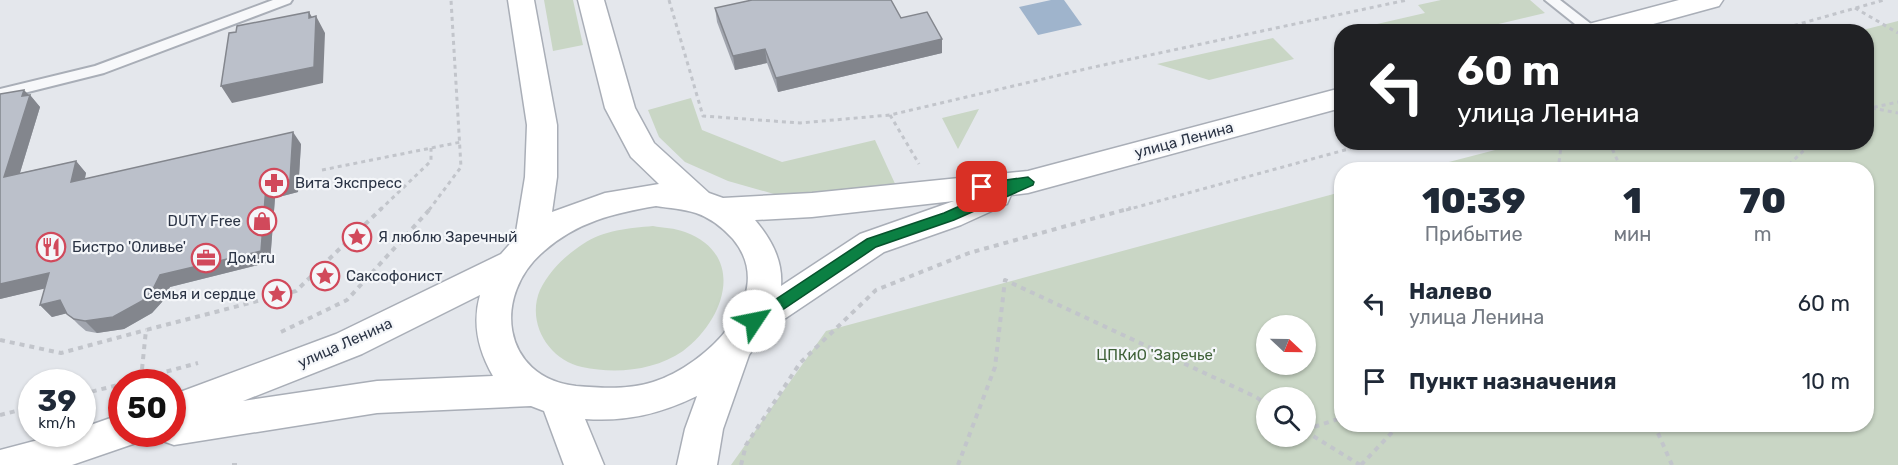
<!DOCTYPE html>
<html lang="ru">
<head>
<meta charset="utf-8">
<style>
  :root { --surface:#fff; --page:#f2f2f3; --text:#1f2937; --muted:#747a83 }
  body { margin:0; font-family:Rubik,sans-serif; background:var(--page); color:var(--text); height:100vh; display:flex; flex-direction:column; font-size:22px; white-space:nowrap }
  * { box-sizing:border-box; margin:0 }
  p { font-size:20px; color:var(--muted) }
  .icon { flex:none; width:33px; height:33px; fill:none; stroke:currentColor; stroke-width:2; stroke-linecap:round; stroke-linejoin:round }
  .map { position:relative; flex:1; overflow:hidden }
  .panel { position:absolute; left:1334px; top:162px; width:540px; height:270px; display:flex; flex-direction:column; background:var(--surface); border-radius:24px; box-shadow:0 2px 4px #0004 }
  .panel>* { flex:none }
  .guide { position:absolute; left:1334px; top:24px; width:540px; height:126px; border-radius:24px; box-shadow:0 2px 4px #0004; background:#202124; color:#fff; overflow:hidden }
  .needle { width:39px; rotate:112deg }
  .controls { position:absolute; left:1256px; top:315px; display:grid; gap:12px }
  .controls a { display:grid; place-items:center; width:60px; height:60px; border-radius:50%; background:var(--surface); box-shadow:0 2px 4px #0004; font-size:30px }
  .speed { position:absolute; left:18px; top:369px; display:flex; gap:12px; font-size:30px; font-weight:700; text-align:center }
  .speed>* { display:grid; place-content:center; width:78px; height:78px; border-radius:50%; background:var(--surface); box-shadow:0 2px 4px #0004; line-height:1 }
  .speed small { font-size:15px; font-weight:400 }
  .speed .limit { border:9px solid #d22; background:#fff; color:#111 }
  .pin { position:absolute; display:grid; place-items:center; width:51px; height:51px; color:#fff; margin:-26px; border-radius:12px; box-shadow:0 3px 9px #0006 }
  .me { position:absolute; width:66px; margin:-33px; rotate:56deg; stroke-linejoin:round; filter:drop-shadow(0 0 4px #0008) }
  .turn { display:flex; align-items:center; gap:21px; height:126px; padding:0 24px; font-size:27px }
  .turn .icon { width:78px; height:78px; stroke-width:2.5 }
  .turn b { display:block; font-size:42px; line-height:51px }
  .eta { display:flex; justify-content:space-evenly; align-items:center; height:102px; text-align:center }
  .eta b { font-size:36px; font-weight:800; line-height:42px }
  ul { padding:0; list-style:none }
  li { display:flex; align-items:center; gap:18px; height:78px; padding:0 24px }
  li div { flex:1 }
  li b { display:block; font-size:22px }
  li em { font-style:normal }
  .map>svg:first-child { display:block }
  .green { fill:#c9d6c5; fill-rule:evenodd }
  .water { fill:#9fb4cc }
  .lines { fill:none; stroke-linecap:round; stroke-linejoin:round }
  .lane-casing { stroke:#a9aeb7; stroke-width:4 }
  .secondary-casing { stroke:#a9aeb7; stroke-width:3 }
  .path-far1 { stroke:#c2c5cb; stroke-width:3; stroke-dasharray:4 4; stroke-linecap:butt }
  .path { stroke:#c2c5cb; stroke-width:4; stroke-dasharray:5 5; stroke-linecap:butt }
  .lane { fill:#f7f8fa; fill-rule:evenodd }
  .secondary { fill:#fff; fill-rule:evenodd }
  .wall { fill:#a1a5ae }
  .shaded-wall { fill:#83868d }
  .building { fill:#bbc0ca; stroke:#83868d; stroke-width:1.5 }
  .route { fill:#0b8043; stroke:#07532c; stroke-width:1.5 }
  .labels { text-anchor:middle; stroke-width:4.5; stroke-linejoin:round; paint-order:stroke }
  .street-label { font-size:15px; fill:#2b3445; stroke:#f4f6f9 }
  .poi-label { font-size:15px; fill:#2b3445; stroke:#f4f6f9; text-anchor:start }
  .park-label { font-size:15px; fill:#3f6138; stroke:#f4f6f9 }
</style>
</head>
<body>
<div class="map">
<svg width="1898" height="465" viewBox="0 0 1898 465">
  <rect width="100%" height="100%" fill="#e4e7ec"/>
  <path class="green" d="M544 0H573L583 45 553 51Z
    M1441 0H1530L1545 13 1469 31H1385L1377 24 1425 13 1418 5Z
    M1898 21V465H731L826 331 1341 192V424H1866V170L1422 169 1522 143 1866 142V32L1859 31ZM1266 326H1305V364H1266ZM1266 398H1305V436H1266Z
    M1273 38 1294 59 1209 80 1157 64Z
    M691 98 702 130 782 162 875 140 897 188 826 196 774 194 728 181 685 162 659 137 648 110Z
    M979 109 958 149 942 118Z
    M653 226C663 228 675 228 685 232 747 255 725 320 683 351 654 371 615 374 582 367 549 360 526 323 540 290 549 271 566 255 583 244 604 230 629 228 653 226Z"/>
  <path class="water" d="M1051 0H1064L1082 25 1038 35 1019 7Z"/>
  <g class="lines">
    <g class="lane-casing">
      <path id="lane" d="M273 0H292L290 3 104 73 0 99V89L95 66Z
        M1545 0H1560L1600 31 1585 32Z"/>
    </g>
    <g class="secondary-casing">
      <path id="secondary" d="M508 0H534L557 125V177L552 212 605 193 659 184 631 157 605 108 578 0H604L635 108 654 143 709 193 723 198 812 193 1028 171 1341 88V108L1028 193 1011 195 1007 204 961 225 884 252 765 332 749 355 723 429 717 465H677L685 429 697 396C660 414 626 422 585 419L604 465H564L544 411 531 406 377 413 174 445 160 440 157 434H172V395L336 334 501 254 515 238 525 177 527 125ZM954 201 860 234 781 286C783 260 771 239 755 220L812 217ZM656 206C669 208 684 209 696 213 711 218 723 228 733 239 780 295 705 366 653 382 628 390 602 388 576 386 501 377 492 295 544 251 577 222 614 213 656 206ZM480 295C472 324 478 350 493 376L377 381 243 401 362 354Z
        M1679 0H1723L1719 6 1624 32H1578L1581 26Z
        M122 414V434H140L136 443 72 465H0V450L61 434H82V428Z"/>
    </g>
    <path class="path-far1" d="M669 0 703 116 800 123 890 115 1094 67 1407 0
      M1855 8 1898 33
      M1771 32 1884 0
      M1872 108 1898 113
      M1866 109 1898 102
      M890 115 919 164
      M1609 142 1622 170
      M322 170 461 142
      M1558 170 1561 147 1565 142
      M1783 170 1813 142
      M380 210 431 161V148
      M429 210 461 167 451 0
      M1126 210 1374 142"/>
    <path class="path" d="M281 332 347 300 431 208
      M0 340 61 353 146 330
      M141 379 146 330 296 291 382 208
      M128 382 198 363
      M82 394 122 384
      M0 415 32 407
      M1654 424 1672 465
      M1305 430 1341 418
      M1305 431 1360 465
      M232 465H241
      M741 465 746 445 800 363 876 290 969 253 1131 208
      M958 465 995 367 1005 280 1256 397 1266 404
      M1361 465 1400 424"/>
    <use href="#lane" class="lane"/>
    <use href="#secondary" class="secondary"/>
  </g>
  <path class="wall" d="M715 8 901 18 942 39V53L778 92 767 63 735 70 717 22Z
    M30 95 40 107 20 173 76 161 86 173 85 179 301 144 298 192 275 198 270 262 170 287 162 302 152 313 124 329 97 333 86 331 79 325 67 313 52 317 40 305 45 288 0 299Z"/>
  <path class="shaded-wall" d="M309 12 316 24V16L325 33 323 83 232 103 221 86 309 18Z
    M942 39V53L778 92 776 78Z
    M765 49 767 63 735 70 733 56Z
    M24 90 30 96V95L40 107 15 189 4 177 22 96Z
    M293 132 301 144 298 192 275 198 270 262 170 287 162 302 152 313 124 329 97 333 85 321 160 275 266 186Z
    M76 161 86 173 81 194 71 182Z
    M49 273 60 285 0 299V284Z
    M60 300 72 312 52 317 40 305Z"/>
  <path class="building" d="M752 0H891L901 18 927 12 942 39 776 78 765 49 733 56 715 8Z
    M309 12V18L316 16 314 67 221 86 229 33 236 32 237 26Z
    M24 90 22 96 30 95 4 177 76 161 71 182 293 132 290 180 266 186 261 251 160 275 152 291 142 301 113 317 85 321 74 319 67 314 60 300 40 305 49 273 0 284V94Z"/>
  <path class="route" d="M1028 177 1034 182 1033 185 954 220 876 247 760 325H749L747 321 749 317 867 239 944 213 996 190 977 191 975 187 977 184Z"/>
  <defs>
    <g id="pharmacy-ring" transform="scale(1.5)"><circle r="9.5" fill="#f4f6f9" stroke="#d1495b" stroke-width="1.5"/><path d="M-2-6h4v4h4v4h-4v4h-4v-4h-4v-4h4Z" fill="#d1495b"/></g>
    <g id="shop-ring" transform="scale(1.5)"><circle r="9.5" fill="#f4f6f9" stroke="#d1495b" stroke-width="1.5"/><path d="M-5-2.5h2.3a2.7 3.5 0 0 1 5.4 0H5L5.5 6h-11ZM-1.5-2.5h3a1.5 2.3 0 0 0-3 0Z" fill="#d1495b"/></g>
    <g id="sight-ring" transform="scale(1.5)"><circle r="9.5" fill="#f4f6f9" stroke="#d1495b" stroke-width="1.5"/><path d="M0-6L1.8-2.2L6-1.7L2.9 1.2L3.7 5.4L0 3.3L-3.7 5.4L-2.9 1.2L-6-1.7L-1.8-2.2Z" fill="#d1495b"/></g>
    <g id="restaurant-ring" transform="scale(1.5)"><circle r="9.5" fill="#f4f6f9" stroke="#d1495b" stroke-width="1.5"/><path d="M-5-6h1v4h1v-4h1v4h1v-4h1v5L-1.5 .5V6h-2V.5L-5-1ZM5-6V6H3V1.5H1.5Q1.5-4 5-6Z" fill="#d1495b"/></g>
    <g id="office-ring" transform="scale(1.5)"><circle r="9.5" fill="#f4f6f9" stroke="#d1495b" stroke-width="1.5"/><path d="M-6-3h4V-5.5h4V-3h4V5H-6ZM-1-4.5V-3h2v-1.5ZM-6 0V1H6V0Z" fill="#d1495b"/></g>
  </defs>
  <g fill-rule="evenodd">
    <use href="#pharmacy-ring" x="274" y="183"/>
    <use href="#shop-ring" x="262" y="221"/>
    <use href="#sight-ring" x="357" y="237"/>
    <use href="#restaurant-ring" x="51" y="247"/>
    <use href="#office-ring" x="206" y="258"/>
    <use href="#sight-ring" x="325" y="276"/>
    <use href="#sight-ring" x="277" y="294"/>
  </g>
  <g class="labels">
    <g class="street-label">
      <text transform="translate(1184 140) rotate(-15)" y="5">улица Ленина</text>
      <text transform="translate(345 343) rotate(-24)" y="5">улица Ленина</text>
    </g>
    <g class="poi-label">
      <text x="295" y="188">Вита Экспресс</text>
      <text x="241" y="226" text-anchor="end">DUTY Free</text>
      <text x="378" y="242">Я люблю Заречный</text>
      <text x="72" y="252">Бистро 'Оливье'</text>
      <text x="227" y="263">Дом.ru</text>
      <text x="346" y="281">Саксофонист</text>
      <text x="256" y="299" text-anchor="end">Семья и сердце</text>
    </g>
    <g class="park-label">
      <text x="1156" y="360">ЦПКиО 'Заречье'</text>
    </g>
  </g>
</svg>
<div class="controls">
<a><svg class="needle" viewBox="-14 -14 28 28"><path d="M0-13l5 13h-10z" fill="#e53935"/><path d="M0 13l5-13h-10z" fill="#747a83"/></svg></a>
<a><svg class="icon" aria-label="search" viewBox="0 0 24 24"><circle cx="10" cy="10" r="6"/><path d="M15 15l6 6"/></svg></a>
</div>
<div class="speed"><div>39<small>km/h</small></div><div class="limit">50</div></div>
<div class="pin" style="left:982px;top:187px;background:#d93025"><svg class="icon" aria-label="arrive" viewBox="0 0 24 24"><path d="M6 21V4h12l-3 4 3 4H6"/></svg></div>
<svg class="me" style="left:754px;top:321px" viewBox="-20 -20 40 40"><circle r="19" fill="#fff"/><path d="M0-13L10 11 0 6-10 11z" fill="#0b8043"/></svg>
<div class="guide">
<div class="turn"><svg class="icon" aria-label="left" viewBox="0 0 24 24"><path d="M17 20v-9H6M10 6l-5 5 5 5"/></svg><div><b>60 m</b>улица Ленина</div></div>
</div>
<section class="panel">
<div class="eta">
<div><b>10:39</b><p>Прибытие</p></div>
<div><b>1</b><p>мин</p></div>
<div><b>70</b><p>m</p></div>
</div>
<ul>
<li><svg class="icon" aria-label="left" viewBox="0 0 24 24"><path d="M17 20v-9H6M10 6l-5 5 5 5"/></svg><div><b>Налево</b><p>улица Ленина</p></div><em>60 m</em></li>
<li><svg class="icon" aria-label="arrive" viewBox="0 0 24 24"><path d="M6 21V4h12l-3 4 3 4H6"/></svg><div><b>Пункт назначения</b></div><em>10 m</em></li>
</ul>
</section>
</div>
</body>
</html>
